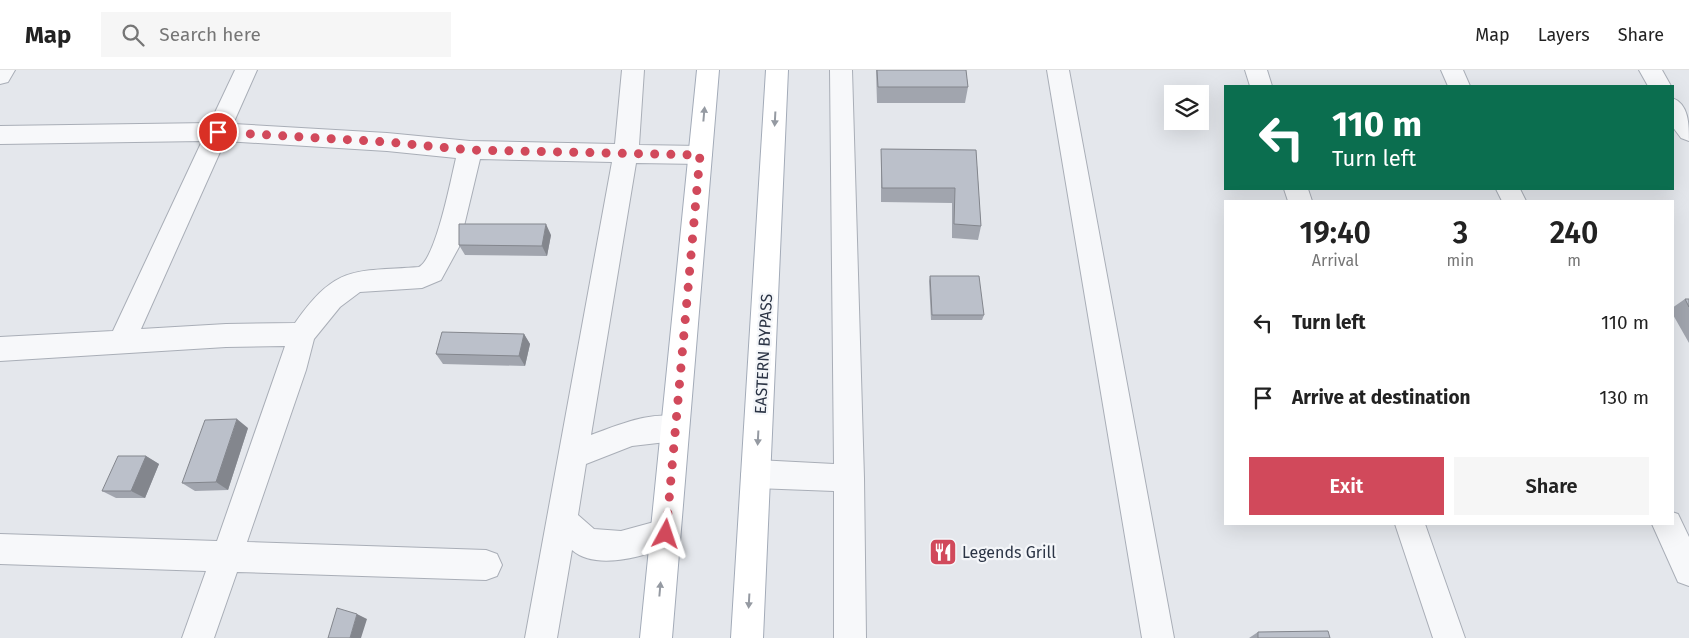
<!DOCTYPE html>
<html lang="en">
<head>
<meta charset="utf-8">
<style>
  :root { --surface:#fff; --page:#f6f6f6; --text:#222; --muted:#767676; --line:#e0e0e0; --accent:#d1495b }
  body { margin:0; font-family:"Fira Sans",sans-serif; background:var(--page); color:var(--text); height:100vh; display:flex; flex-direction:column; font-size:19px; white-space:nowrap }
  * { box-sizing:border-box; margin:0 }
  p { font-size:16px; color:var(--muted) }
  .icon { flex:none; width:28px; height:28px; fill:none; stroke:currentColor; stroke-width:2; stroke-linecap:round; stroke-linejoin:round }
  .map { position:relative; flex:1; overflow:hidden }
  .drawer { position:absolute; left:1224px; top:130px; width:450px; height:325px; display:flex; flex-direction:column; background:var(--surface); border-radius:0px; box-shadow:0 5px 20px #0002 }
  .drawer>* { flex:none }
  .top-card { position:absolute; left:1224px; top:15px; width:450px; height:105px; border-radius:0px; box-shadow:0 5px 20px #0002; background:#0b6e4f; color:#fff; overflow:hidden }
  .controls { position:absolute; left:1164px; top:15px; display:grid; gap:10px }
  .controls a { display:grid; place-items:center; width:45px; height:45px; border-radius:0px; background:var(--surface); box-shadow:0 5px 20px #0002; font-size:25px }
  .pin { position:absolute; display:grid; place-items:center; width:42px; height:42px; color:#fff; margin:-21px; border:2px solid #fff; border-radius:50%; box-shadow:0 1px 5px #0007 }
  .me { position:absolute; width:55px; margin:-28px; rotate:5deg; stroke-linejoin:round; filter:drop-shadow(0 0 4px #0008) }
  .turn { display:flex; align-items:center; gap:18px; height:105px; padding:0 25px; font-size:22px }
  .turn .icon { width:65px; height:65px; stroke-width:2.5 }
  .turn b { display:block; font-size:35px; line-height:42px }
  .eta { display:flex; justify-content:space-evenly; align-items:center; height:85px; text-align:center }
  .eta b { font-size:30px; font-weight:600; line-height:35px }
  .cta { display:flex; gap:10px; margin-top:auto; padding:10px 25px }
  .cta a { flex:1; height:58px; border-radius:0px; background:var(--accent); color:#fff; font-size:20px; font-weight:600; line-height:58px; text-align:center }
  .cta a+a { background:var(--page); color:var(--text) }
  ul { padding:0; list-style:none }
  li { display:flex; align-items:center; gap:15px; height:75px; padding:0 25px }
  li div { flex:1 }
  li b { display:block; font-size:19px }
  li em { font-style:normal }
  header { display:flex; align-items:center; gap:30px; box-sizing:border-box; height:70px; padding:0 25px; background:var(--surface); border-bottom:1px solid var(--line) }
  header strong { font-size:24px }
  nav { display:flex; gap:28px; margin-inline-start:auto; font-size:18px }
  .search { width:350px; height:45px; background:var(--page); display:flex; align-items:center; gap:12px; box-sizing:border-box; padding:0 18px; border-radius:0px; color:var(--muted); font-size:19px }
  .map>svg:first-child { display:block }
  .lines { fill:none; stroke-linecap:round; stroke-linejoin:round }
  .minor-casing { stroke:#a9aeb7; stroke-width:2 }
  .major-casing { stroke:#a3abb8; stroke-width:2 }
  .minor { fill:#f7f8fa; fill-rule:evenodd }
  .major { fill:#fff; fill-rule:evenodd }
  .wall { fill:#a1a5ae }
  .shaded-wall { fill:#83868d }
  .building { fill:#bbc0ca; stroke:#83868d }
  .oneway { fill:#959aa2 }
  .route { stroke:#d1495b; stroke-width:9; stroke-dasharray:0 16.2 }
  .labels { text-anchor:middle; stroke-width:4.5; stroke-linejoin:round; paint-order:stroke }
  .street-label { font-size:16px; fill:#2b3445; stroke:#f4f6f9 }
  .poi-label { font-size:16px; fill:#2b3445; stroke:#f4f6f9; text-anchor:start }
</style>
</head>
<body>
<header>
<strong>Map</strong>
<div class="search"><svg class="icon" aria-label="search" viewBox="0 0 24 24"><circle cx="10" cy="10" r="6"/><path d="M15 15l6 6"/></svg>Search here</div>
<nav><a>Map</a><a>Layers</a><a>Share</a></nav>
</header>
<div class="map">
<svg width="1689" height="568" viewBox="0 0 1689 568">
  <rect width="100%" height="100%" fill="#e4e7ec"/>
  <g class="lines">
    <g class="minor-casing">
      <path id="minor" d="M0 0H15L8 12 0 14Z
        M235 0H257L233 54 387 63 470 71 615 74 622 0H644L639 75 700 76 709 79 712 85 709 91 700 94 636 93 591 365C618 355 657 338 685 349L689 358 685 367 675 371 632 376 586 394 578 445 594 459 621 461 665 449 676 454 680 464 676 474C648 485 597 502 572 480L557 568H525L612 92 480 89 459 177 441 210 422 218 360 222 340 237 314 269 306 300 247 472 486 480 497 484 502 495 497 506 486 510 237 502 214 568H182L206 501 0 494V464L217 471 285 276 226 277 0 291V267L113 261 202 71 0 74V56L210 53ZM225 71 387 81 456 88C451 109 436 188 419 197 353 202 337 194 295 253L226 254 141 259Z
        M830 0H852L864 408 866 568H834V421L756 418 746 414 741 404 746 394 756 390 834 394Z
        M1047 0H1069L1174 568H1142Z
        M1245 0H1267L1272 16H1250Z
        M1441 0H1463L1470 16H1448Z
        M1639 0H1662L1671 16H1648Z
        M1672 28C1689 34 1689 54 1689 71L1681 68 1672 56Z
        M1284 119H1308L1312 131H1288Z
        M1496 119H1520L1526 131H1502Z
        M1672 442 1678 444 1689 467V516L1678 512 1652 454H1672Z
        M1395 454H1425L1465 568H1433Z"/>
    </g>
    <g class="major-casing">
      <path id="major" d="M697 0H719L672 568H640Z
        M766 0H788L763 568H731Z"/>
    </g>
    <use href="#minor" class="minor"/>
    <use href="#major" class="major"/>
  </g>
  <path class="wall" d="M876 0H966L968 17 965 33H877Z
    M881 79 976 80 981 156 978 170 952 168V133L881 132Z
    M551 165 547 186 465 185 459 175Z
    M930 206 984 245 982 250H931L929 211Z
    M1685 229H1689V273L1672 243V238Z
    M524 264 530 274 525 296 443 294 436 284Z
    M248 358 228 420 195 421 182 413Z
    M146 386 159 394 145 428H116L102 421Z
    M1258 562 1330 568H1249Z"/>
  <path class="shaded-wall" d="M546 154 551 165 547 186 542 176Z
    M524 264 530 274 525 296 519 286Z
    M237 349 248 358 228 420 216 412Z
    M146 386 159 394 145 428 131 421Z
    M357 544 367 549 361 568H350Z"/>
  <path class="building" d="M877 0H966L968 17H878Z
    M881 79 976 80 981 156 954 154 955 118H882Z
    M459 154H546L542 176 459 175Z
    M930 206H979L984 245H932Z
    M1685 229H1689V237Z
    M442 262 524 264 519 286 436 284Z
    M237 349 216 412 182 413 205 350Z
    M118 386H146L131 421H102Z
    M337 538 357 544 350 568H328Z
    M1328 561 1330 568H1258V562Z"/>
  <defs><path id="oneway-solid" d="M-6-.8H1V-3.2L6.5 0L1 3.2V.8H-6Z" transform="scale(1.25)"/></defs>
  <g class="oneway">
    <use href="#oneway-solid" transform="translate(704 44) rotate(-85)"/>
    <use href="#oneway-solid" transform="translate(775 49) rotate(93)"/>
    <use href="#oneway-solid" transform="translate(758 368) rotate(93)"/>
    <use href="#oneway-solid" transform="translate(660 519) rotate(-85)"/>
    <use href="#oneway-solid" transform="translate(749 531) rotate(93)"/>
  </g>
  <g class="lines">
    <path class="route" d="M218 62 387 72 470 80 700 85 666 464"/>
  </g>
  <defs>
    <g id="restaurant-square" transform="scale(1.4375)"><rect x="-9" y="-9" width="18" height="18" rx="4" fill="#d1495b" stroke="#f4f6f9"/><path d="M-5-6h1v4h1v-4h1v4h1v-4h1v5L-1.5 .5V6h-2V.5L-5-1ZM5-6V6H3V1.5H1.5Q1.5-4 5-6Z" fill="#fff"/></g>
  </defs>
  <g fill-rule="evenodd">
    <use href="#restaurant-square" x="943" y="482"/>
  </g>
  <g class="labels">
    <g class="street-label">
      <text transform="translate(763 284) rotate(-87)" y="6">EASTERN BYPASS</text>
    </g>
    <g class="poi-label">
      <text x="962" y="488">Legends Grill</text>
    </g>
  </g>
</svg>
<div class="controls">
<a><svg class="icon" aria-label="layers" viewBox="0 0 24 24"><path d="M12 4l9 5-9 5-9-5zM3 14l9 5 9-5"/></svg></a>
</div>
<div class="pin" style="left:218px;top:62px;background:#d93025"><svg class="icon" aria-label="arrive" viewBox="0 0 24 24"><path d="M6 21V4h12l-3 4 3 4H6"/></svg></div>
<svg class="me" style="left:666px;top:464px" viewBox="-20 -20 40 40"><path d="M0-17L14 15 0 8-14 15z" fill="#d1495b" stroke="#fff" stroke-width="4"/></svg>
<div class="top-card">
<div class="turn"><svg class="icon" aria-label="left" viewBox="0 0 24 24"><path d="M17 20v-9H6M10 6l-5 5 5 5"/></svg><div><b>110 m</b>Turn left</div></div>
</div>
<section class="drawer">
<div class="eta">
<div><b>19:40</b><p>Arrival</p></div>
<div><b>3</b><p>min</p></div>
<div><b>240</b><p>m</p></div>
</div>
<ul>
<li><svg class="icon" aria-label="left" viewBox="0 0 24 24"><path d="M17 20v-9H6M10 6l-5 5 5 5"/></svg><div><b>Turn left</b></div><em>110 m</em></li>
<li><svg class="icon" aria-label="arrive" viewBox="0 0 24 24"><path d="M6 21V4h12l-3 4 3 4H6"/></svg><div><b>Arrive at destination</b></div><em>130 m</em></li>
</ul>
<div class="cta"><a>Exit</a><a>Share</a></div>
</section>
</div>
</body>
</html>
